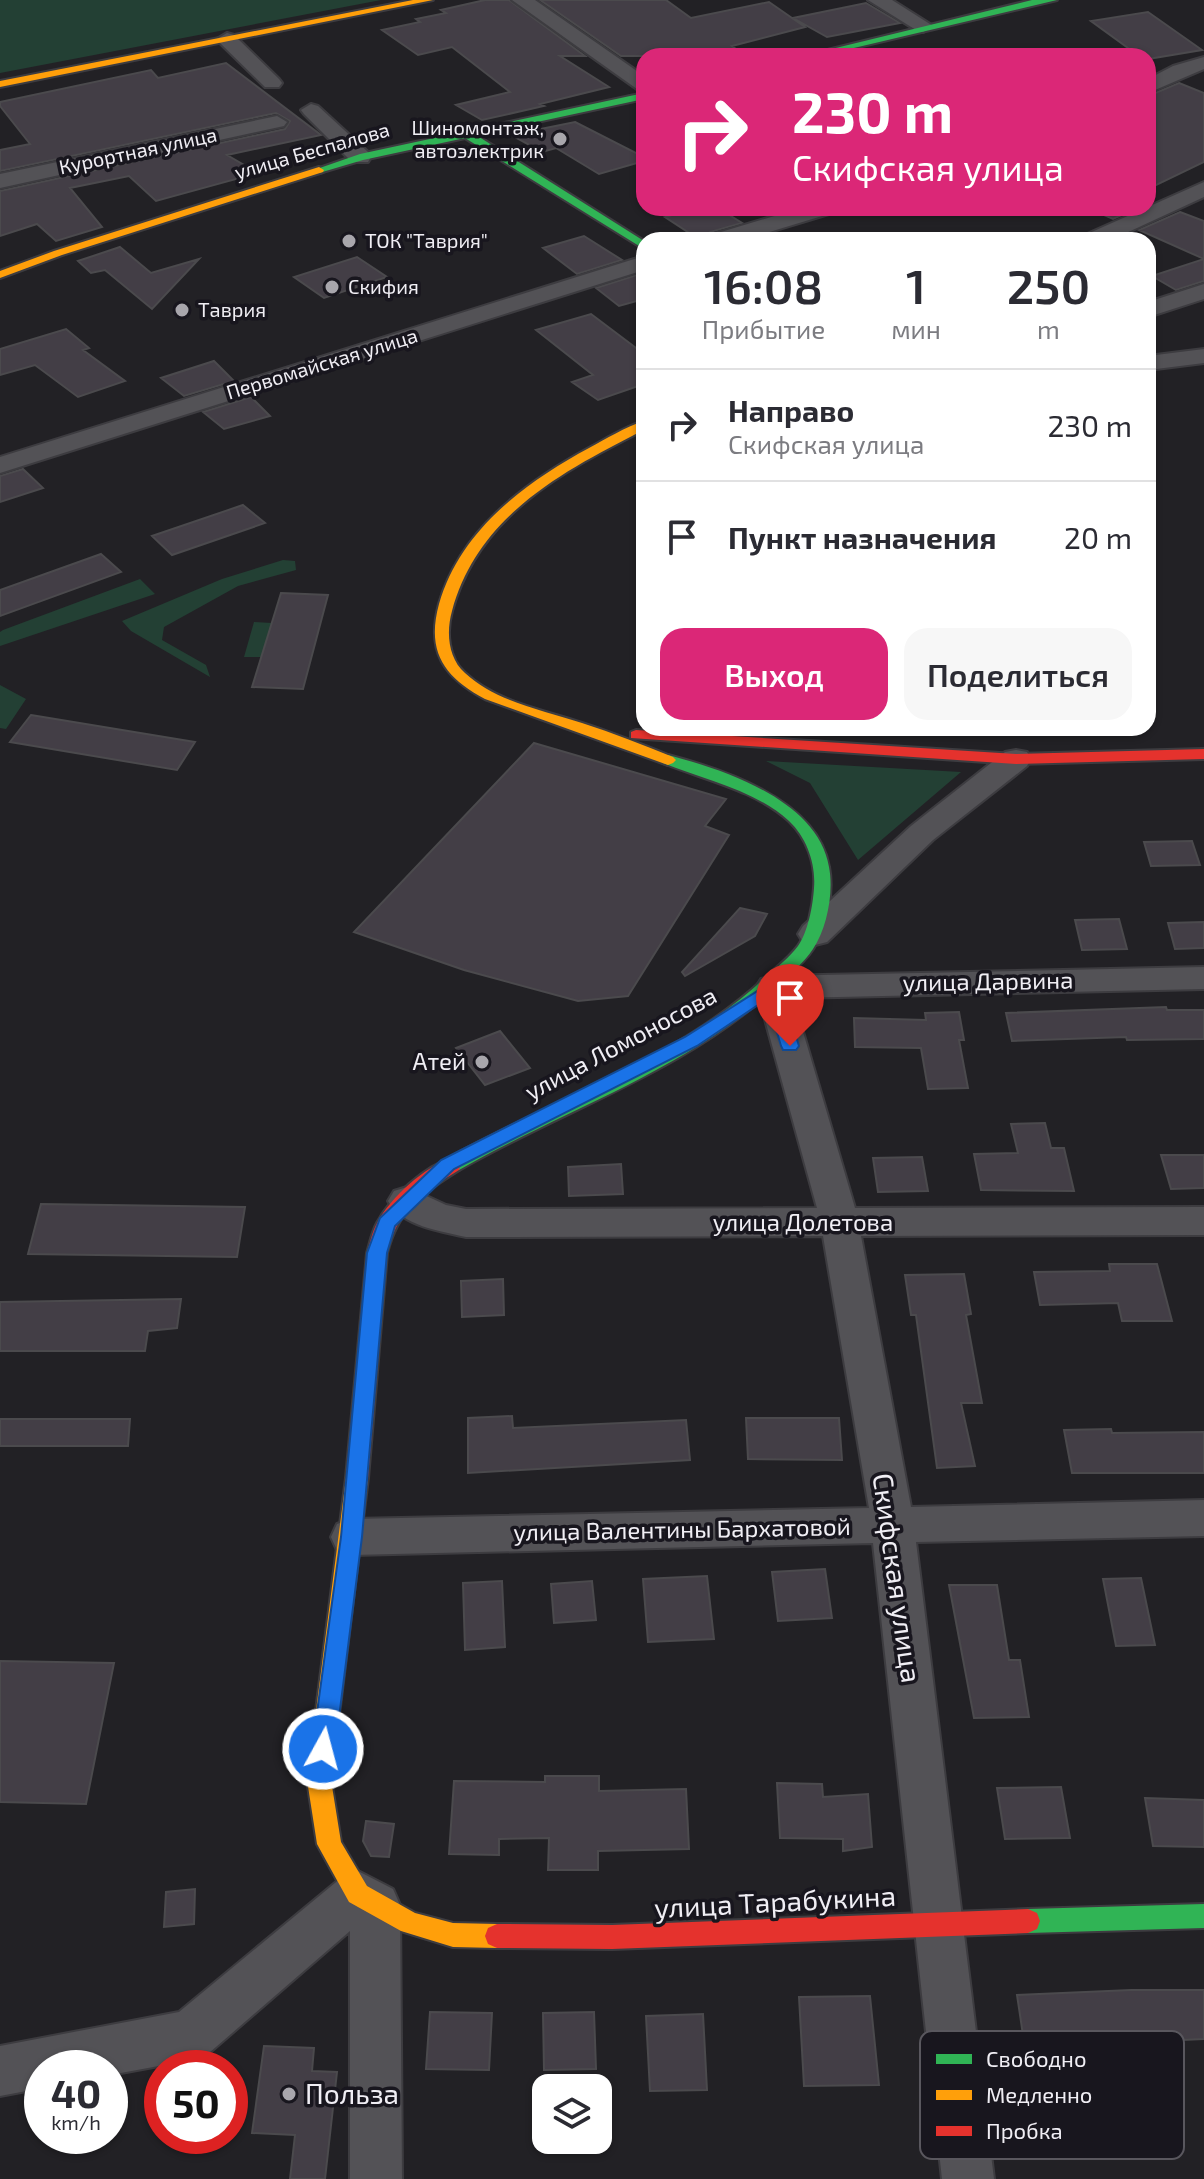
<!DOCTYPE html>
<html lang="ru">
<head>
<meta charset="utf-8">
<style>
  :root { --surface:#fff; --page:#f7f7f7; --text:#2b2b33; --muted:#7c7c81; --line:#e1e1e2; --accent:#db2777 }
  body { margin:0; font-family:"Exo 2",sans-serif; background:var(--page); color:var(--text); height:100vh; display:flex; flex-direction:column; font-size:30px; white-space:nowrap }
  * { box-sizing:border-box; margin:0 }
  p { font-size:26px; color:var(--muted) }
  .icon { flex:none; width:44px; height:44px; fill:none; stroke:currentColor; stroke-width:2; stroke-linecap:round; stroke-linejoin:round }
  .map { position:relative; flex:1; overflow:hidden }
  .sheet { position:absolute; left:636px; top:232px; width:520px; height:504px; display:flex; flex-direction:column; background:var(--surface); border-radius:24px; box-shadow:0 2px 6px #0004 }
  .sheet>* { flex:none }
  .guide { position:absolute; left:636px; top:48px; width:520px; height:168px; border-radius:24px; box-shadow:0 2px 6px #0004; background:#db2777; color:#fff; overflow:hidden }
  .fabs { position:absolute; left:532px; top:2074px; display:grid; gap:16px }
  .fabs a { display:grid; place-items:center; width:80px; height:80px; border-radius:16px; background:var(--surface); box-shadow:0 2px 6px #0004; font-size:40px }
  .speed { position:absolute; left:24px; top:2050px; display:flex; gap:16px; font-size:40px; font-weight:700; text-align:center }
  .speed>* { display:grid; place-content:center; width:104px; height:104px; border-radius:50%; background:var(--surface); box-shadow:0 2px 6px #0004; line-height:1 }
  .speed small { font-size:20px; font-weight:400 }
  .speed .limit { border:12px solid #d22; background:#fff; color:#111 }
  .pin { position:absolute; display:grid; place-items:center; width:68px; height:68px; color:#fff; margin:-82px -34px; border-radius:50% 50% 50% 0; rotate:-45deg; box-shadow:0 0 8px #0007 }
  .pin .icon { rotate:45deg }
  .me { position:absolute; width:88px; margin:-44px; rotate:7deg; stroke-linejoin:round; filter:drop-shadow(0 0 6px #0008) }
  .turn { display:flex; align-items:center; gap:28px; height:168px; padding:0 24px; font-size:36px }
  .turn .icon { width:104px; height:104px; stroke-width:2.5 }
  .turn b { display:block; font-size:56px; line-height:68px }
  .eta { display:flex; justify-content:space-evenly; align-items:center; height:136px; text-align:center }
  .eta b { font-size:48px; font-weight:600; line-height:56px }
  .primary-button { display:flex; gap:16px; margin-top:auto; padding:16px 24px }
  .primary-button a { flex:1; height:92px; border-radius:24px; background:var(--accent); color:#fff; font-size:32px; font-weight:600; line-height:92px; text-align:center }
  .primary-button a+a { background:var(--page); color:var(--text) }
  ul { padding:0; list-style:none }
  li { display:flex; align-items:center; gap:24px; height:112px; padding:0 24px; border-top:2px solid var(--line) }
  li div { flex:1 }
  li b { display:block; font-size:30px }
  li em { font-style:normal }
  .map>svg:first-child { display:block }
  .green { fill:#234034 }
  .building { fill:#433e46; stroke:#4b4a4d; stroke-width:2 }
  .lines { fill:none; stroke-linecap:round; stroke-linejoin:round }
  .street-casing { stroke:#3d3c40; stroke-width:4 }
  .fast-casing { stroke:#3d3c40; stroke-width:4 }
  .slow-casing { stroke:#3d3c40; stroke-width:4 }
  .jam-casing { stroke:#3d3c40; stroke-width:4 }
  .street { fill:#535256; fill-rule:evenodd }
  .fast { fill:#30b455; fill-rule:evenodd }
  .slow { fill:#ff9f0a; fill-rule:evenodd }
  .jam { fill:#e5322d; fill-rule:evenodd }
  .route { fill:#1a73e8; stroke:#114b97; stroke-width:2 }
  .poi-dot { fill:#a8a6ac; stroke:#18161e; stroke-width:3 }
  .labels { text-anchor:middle; stroke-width:7; stroke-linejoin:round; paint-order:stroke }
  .far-poi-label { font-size:20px; fill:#f0eef4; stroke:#18161e; text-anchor:start }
  .far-street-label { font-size:20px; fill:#f0eef4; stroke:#18161e }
  .street-label { font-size:24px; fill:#f0eef4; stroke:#18161e }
  .poi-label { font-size:24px; fill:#f0eef4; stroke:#18161e; text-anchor:end }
  .near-street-label { font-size:28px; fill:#f0eef4; stroke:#18161e }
  .near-poi-label { font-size:28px; fill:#f0eef4; stroke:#18161e; text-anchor:start }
  .key { fill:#18161e; stroke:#59575e; stroke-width:2 }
  .key-label { font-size:22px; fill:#f0eef4 }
</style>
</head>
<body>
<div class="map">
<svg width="1204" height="2179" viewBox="0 0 1204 2179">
  <rect width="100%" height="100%" fill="#222125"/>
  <path class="green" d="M0 0H381L0 73Z
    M283 560 295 561 296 570 238 586 164 627 162 640 206 665 210 677 131 631 122 621 222 579Z
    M140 579 155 594 0 646V632L3 630Z
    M254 622 272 623 261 657H244Z
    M0 685 26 699 6 729 0 728Z
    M766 761 961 772 858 860 810 783Z"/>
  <path class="building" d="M485 0H509L585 56H560L609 87 540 104 544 106 482 120 456 105 510 92 452 47 418 55 382 30 420 22 416 19 446 13 441 10Z
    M540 0H666L691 18 769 2 805 27 732 46 745 56H621Z
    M866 3 900 23 827 37 793 18Z
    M1148 12 1202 50 1148 59V56H1139L1091 21Z
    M226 63 321 135 227 155 258 173 156 201 129 176 70 188 102 227 56 241 37 224 0 236V191L285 129 290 121 276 113 0 171V150L30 144 0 106V102L151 70 158 78Z
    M1179 83 1204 93V162L1148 189V96Z
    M575 122 644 157V161L599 174 556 148 542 152 511 135Z
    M697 208H718L742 223 710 232 705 240H700L665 217Z
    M1088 208H1138L1113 219Z
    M1180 212 1204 221V259L1139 230Z
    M584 236 622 260 577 274 543 248Z
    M120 247 151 273 199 259 152 309 105 270 91 273 78 261Z
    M357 257 387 277 324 298 294 277Z
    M1204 259V281L1176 290 1152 276Z
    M643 273 644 299 619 306 596 288Z
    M591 314 644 354V384L598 400 572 382 593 375 536 330Z
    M66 329 89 348 83 350 125 381 78 397 35 365 0 375V349Z
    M214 361 234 381 184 396 161 378Z
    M251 397 270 416 224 429 203 412Z
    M23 469 43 488 0 502V476Z
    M243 505 265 523 172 555 152 536Z
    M101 554 121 572 0 616V590Z
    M281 593 328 595 303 689 252 687Z
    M31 715 195 742 177 770 10 742Z
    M534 743 726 799 705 826 729 835 628 996 578 1001 464 970 354 932Z
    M1192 841 1200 865 1151 866 1144 842Z
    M740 908 767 914 755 936 685 976 682 972Z
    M1119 919 1127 949 1082 950 1075 920Z
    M1204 922V948L1175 949 1168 923Z
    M1166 1007 1167 1010H1204V1039L1127 1040 1126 1037 1012 1041 1006 1013Z
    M959 1012 964 1040H959L968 1088 928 1089 921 1048 855 1047 854 1018 926 1020 925 1013Z
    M500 1031 530 1068 485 1085 456 1048Z
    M1045 1123 1051 1148H1064L1074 1191 981 1190 974 1154 1018 1153 1011 1124Z
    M1161 1155H1204V1188L1171 1189Z
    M922 1157 928 1191 878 1192 873 1158Z
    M621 1164 623 1194 569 1196 568 1167Z
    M41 1204 245 1207 237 1257 28 1254Z
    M1109 1264H1157L1172 1321H1122L1118 1303 1040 1305 1034 1272 1110 1271Z
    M964 1274 971 1314 966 1315 982 1403H961L975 1466 937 1468 916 1315H911L905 1275Z
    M503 1279 504 1315 462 1317 461 1281Z
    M181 1299 177 1328 148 1331 145 1351H0V1302Z
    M512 1416 513 1428 686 1420 690 1460 468 1473V1418Z
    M746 1418H839L842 1460 748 1459Z
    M0 1419H130L128 1446H0Z
    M1111 1429 1112 1433 1204 1432V1473H1072L1064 1430Z
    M825 1569 832 1618 778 1621 772 1572Z
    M707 1576 714 1639 648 1642 643 1579Z
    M1141 1578 1155 1645 1116 1646 1103 1579Z
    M502 1581 505 1647 465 1650 463 1583Z
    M592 1581 596 1620 554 1623 551 1584Z
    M949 1585H997L1009 1660H1020L1029 1717 974 1718Z
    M0 1661 114 1663 86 1804 0 1802Z
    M545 1776H599V1791L686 1789 689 1849 598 1851V1870H548L549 1838 499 1839V1855L449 1854 454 1781 545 1782Z
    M777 1783 822 1784 823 1797 868 1794 872 1847 843 1851V1839L780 1838Z
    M1061 1787 1070 1838 1005 1839 997 1788Z
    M1145 1798 1204 1800V1847L1153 1846Z
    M366 1821 394 1824 389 1857 371 1856 363 1841Z
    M195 1889 194 1924 164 1927 166 1892Z
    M1131 1990H1204V2039L1159 2041 1170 2094 1129 2096 1121 2052 1026 2055 1017 1995Z
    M870 1996 879 2085 804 2086 799 1997Z
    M430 2012 492 2013 489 2070 426 2069Z
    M594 2012 596 2069 544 2070 543 2013Z
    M703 2014 707 2090 650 2091 646 2016Z
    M264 2046 314 2048 312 2071 337 2072 325 2179H290L295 2135 252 2133Z"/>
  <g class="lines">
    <g class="street-casing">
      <path id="street" d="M512 0H535L644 76V91L637 89Z
        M868 0H892L933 26 923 32 916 30Z
        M227 33 234 35 279 79 282 83 279 87H265L220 43 217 39Z
        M1204 57V69L1148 93V79L1173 66Z
        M311 104 318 106 368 152 371 157 368 162H352L304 114 301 110Z
        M277 116 287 122 284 126 0 188V174Z
        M1204 182V197L1111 240H1082L1085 235Z
        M801 208H835L832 213 743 240H708L711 235Z
        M644 256V270L0 473V457Z
        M1204 284V299L1148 317V302Z
        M1204 349V363L1148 370V356Z
        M1016 750 1027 752 1031 759 1027 766 933 840 827 942 815 945 803 942 798 934 803 926 911 826 1005 752Z
        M1204 967V989L793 998 855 1208 1204 1207V1235L861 1236 911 1507 1204 1500V1536L916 1542 994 2179H942L873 1543 352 1555 337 1550 331 1537 337 1524 352 1519 869 1508 823 1236 466 1237C440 1231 402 1226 388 1201L394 1191 407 1187 446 1205 466 1209 817 1208 756 987 761 979 773 976Z
        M358 1871 393 1889 400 1905 402 2179H350V1931L209 2053 191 2060 110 2075V2068H42V2088L0 2096V2046L179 2012 341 1878Z"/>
    </g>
    <g class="fast-casing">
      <path id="fast" d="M1032 0H1057L820 56H803Z
        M644 93V99L476 135 644 241V249L465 138 363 160 319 173 314 170 360 154Z
        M668 755C726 770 818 801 829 867 834 892 827 928 813 949 804 963 791 973 779 984 689 1070 565 1109 459 1170H445L443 1165 445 1160C552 1100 677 1061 767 976 777 967 790 957 798 946 808 932 813 905 814 888 816 864 807 838 789 821 755 790 705 780 663 763L660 760 663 757Z
        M1204 1904V1928L1028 1933 1019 1929 1016 1921 1019 1913 1028 1909Z"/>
    </g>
    <g class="slow-casing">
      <path id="slow" d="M413 0H433L0 87V81Z
        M319 167 324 170 323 172 62 255 0 278V271L54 251Z
        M644 421V430C561 472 478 516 452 611 446 632 448 658 465 673 496 702 543 710 582 723 613 733 643 745 673 757L676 760 673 763 668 765 485 699C444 677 426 652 439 604 460 531 524 483 589 448 606 439 625 427 644 421Z
        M357 1469 364 1472 368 1478 331 1780 341 1842 367 1886 415 1913 453 1923 497 1924 506 1928 509 1936 506 1944 497 1948 453 1947 401 1931 349 1902 317 1844 307 1780 346 1478 350 1472Z"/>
    </g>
    <g class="jam-casing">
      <path id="jam" d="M636 730 1016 754 1204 749V759L1016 764 631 738V732Z
        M452 1158 459 1160 461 1165 459 1170C422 1193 398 1209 387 1253L368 1478 364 1484 357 1487 350 1484 346 1478 367 1253C370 1243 372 1232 377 1223 391 1197 424 1167 452 1158Z
        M1028 1909 1037 1913 1040 1921 1037 1929 1028 1933 612 1949 497 1948 488 1944 485 1936 488 1928 497 1924 612 1925Z"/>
    </g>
    <use href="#street" class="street"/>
    <use href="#fast" class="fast"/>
    <use href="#slow" class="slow"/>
    <use href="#jam" class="jam"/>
  </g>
  <path class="route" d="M773 981 781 987 799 1046 796 1050H783L781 1046 767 999 697 1046 454 1169 395 1226 387 1253 362 1537 335 1749 332 1757 323 1760 315 1757 312 1749 341 1537 367 1253 380 1218 441 1160 685 1037Z"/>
  <g class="poi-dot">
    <circle cx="560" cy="139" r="8"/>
    <circle cx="349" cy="241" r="8"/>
    <circle cx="332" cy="287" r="8"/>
    <circle cx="182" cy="310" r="8"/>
    <circle cx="482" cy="1062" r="8"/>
    <circle cx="289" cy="2094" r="8"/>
  </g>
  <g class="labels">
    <g class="far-poi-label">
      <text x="544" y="135" text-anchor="end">Шиномонтаж,<tspan x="544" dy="23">автоэлектрик</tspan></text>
      <text x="365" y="248">ТОК "Таврия"</text>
      <text x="348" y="294">Скифия</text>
      <text x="198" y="317">Таврия</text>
    </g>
    <g class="far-street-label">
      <text transform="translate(138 151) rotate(-12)" y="7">Курортная улица</text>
      <text transform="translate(312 151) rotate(-16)" y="7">улица Беспалова</text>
      <text transform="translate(322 364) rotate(-17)" y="7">Первомайская улица</text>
    </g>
    <g class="street-label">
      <text transform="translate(988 982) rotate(-1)" y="8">улица Дарвина</text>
      <text transform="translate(621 1044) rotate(-28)" y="8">улица Ломоносова</text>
      <text x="803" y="1231">улица Долетова</text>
      <text transform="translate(682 1530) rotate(-1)" y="8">улица Валентины Бархатовой</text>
    </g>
    <g class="poi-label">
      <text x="466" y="1070">Атей</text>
    </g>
    <g class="near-street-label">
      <text transform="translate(897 1578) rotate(82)" y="10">Скифская улица</text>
      <text transform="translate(775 1902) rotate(-3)" y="10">улица Тарабукина</text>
    </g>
    <g class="near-poi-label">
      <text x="305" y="2104">Польза</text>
    </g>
  </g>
  <rect x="920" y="2031" width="264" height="128" rx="12" class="key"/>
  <rect x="936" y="2054" width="36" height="10" fill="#30b455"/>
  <rect x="936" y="2090" width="36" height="10" fill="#ff9f0a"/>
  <rect x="936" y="2126" width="36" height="10" fill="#e5322d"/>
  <g class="key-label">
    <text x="986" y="2067">Свободно</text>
    <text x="986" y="2103">Медленно</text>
    <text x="986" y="2139">Пробка</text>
  </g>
</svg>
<div class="fabs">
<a><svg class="icon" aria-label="layers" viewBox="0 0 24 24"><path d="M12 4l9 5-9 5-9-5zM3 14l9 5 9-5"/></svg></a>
</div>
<div class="speed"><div>40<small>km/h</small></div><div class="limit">50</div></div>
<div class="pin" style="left:790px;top:1046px;background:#d93025"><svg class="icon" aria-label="arrive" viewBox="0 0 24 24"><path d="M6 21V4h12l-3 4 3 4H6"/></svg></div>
<svg class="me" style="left:323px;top:1749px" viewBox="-20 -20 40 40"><circle r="17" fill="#1a73e8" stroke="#fff" stroke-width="3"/><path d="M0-11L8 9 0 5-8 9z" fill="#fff"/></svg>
<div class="guide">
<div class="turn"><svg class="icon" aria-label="right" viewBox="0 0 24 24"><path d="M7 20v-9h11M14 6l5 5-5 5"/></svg><div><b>230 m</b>Скифская улица</div></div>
</div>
<section class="sheet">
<div class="eta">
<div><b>16:08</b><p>Прибытие</p></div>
<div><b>1</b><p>мин</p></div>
<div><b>250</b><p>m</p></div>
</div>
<ul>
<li><svg class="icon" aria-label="right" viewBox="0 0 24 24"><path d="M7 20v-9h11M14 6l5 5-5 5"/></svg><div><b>Направо</b><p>Скифская улица</p></div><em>230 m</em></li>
<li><svg class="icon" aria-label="arrive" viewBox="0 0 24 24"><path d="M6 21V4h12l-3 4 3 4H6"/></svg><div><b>Пункт назначения</b></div><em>20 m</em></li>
</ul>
<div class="primary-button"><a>Выход</a><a>Поделиться</a></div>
</section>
</div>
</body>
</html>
